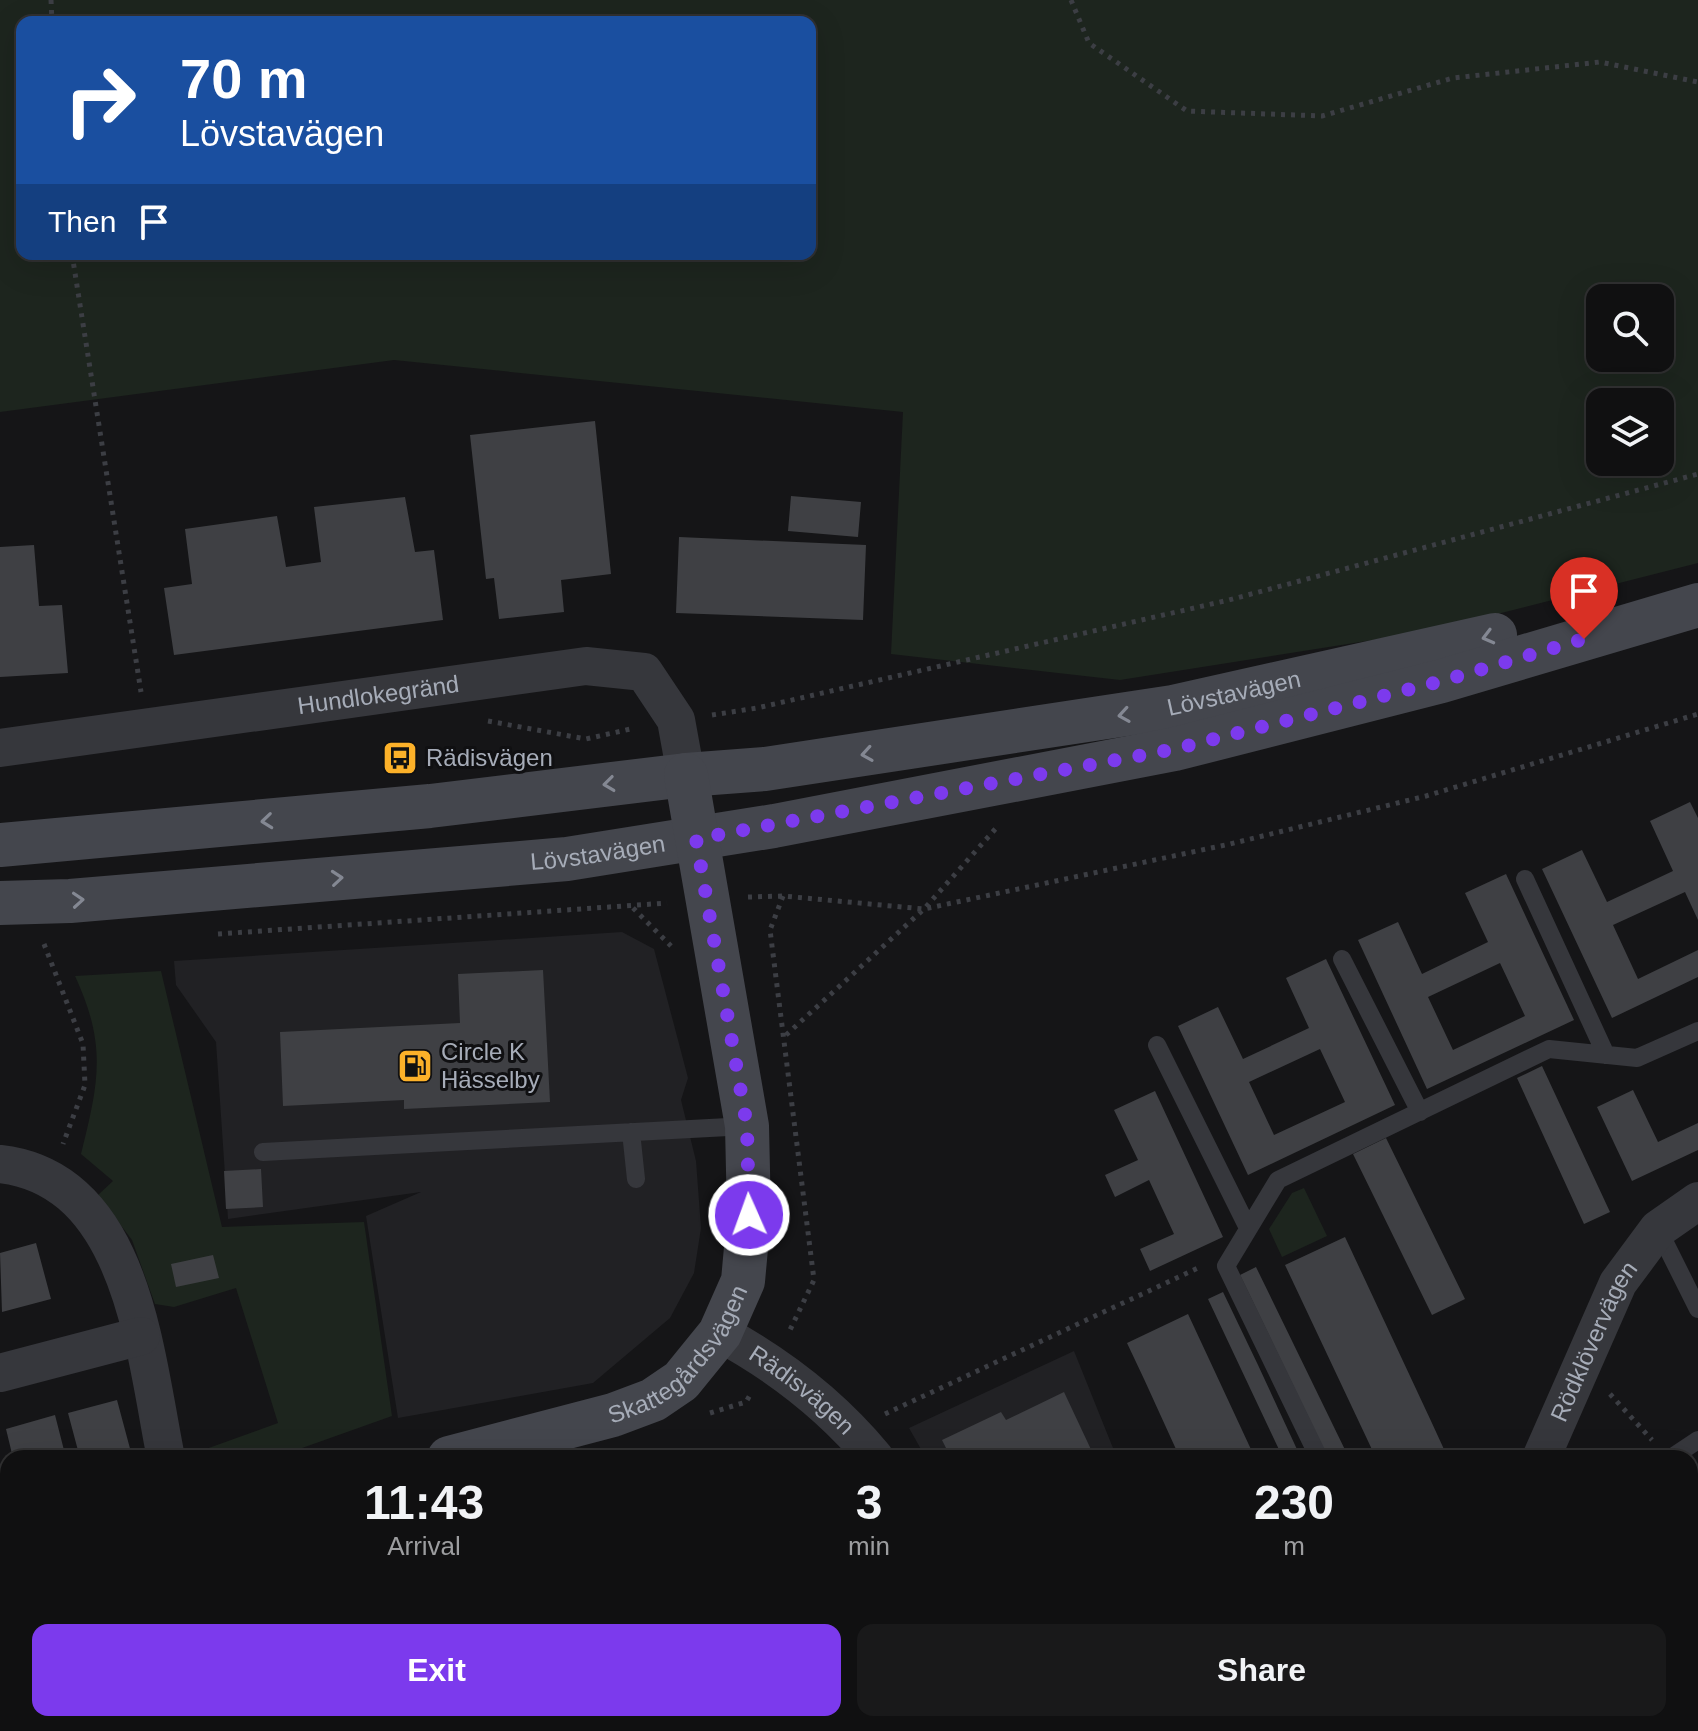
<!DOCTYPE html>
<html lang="en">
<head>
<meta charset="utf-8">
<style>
  :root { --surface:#101011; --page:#19191a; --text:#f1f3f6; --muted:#9c9d9f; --line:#303031; --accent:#7c3aed }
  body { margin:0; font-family:Helvetica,sans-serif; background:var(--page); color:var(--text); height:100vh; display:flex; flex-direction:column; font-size:30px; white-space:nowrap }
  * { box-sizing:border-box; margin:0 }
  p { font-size:26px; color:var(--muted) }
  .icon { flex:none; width:44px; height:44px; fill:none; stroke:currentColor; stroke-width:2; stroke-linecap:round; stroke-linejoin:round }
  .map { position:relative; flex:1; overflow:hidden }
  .details { position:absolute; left:0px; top:1450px; width:1698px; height:282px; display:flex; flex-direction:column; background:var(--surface); border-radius:24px 24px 0 0; box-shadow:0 8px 32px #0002,0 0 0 2px var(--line) }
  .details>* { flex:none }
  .guide { position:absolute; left:16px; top:16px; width:800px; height:244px; border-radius:16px; box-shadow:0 8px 32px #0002,0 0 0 2px var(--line); background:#1a4fa0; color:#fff; overflow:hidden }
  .buttons { position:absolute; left:1586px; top:284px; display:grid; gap:16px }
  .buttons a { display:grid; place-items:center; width:88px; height:88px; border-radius:16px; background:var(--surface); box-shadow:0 8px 32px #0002,0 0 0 2px var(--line); font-size:40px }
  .pin { position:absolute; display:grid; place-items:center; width:68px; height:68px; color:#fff; margin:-82px -34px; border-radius:50% 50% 50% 0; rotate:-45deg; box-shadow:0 0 8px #0007 }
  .pin .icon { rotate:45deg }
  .me { position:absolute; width:88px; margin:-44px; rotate:358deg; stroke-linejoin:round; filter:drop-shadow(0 0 6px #0008) }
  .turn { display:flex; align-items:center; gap:28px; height:168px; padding:0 32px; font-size:36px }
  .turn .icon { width:104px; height:104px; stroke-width:2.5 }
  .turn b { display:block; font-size:56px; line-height:68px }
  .then { display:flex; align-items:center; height:76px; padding:0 32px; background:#0003; gap:16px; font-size:30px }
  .eta { display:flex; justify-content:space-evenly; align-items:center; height:136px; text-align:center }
  .eta b { font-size:48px; font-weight:700; line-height:56px }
  .action { display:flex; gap:16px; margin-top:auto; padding:16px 32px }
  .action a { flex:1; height:92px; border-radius:16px; background:var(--accent); color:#fff; font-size:32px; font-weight:700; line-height:92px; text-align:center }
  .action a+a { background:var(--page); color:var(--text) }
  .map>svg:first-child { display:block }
  .built { fill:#212124 }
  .green { fill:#1d251e; fill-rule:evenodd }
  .building { fill:#3f4044; fill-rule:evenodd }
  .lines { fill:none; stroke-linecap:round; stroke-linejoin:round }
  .path { stroke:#3c3e44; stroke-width:5; stroke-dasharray:4 6; stroke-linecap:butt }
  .lane { stroke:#36373c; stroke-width:18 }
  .street { stroke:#36373c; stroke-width:38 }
  .secondary { stroke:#44464d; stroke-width:44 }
  .oneway { stroke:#848893 }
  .route { stroke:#7c3aed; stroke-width:14; stroke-dasharray:0 25.2 }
  .labels { text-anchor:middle; stroke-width:6; stroke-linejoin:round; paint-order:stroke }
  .street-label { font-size:24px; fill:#a6acb8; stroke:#101012 }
  .poi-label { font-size:24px; fill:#a6acb8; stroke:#101012; text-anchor:start }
</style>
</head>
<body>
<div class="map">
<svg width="1698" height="1731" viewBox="0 0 1698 1731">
  <rect width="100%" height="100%" fill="#151517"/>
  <path class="built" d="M622 932 654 949 688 1078 681 1100 696 1161 701 1228 694 1273 670 1318 593 1383 398 1418 366 1216 421 1192 228 1219 216 1042 176 985 174 961Z
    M1074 1351 1117 1458H926L909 1428Z"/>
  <path class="green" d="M0 0H1698V563L1430 631 1120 680 891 654 903 412 394 360 0 412ZM22 22H810V254H22ZM1600 298H1660V358H1600ZM1600 402H1660V462H1600Z
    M161 971 222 1227 364 1222 392 1416 274 1458H197L192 1454 278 1423 236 1288 174 1307 155 1304 132 1240 98 1195 113 1181 81 1154C99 1082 107 1045 75 976Z
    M1304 1188 1327 1236 1282 1257 1269 1229 1292 1193Z"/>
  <path class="building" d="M595 421 611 574 561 580 564 612 499 619 494 578 486 579 470 435Z
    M791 496 861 502 858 537 788 531Z
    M405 497 415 552 434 550 443 620 174 655 164 588 192 584 185 529 277 516 286 567 321 562 314 507Z
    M679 537 866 545 863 620 676 613Z
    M34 545 39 606 62 605 68 673 0 677V547Z
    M1690 802 1698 818V920L1685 892 1613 925 1638 979 1698 950V977L1612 1018 1542 869 1582 850 1607 902 1673 871 1650 821Z
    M1506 874 1574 1020 1427 1089 1358 940 1398 922 1422 974 1488 942 1465 893ZM1500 963 1525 1016 1453 1050 1428 997Z
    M1326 959 1395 1105 1248 1175 1178 1026 1218 1007 1243 1059 1309 1028 1286 978ZM1320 1049 1345 1102 1274 1135 1249 1082Z
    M543 970 550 1102 404 1109V1100L283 1106 280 1032 460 1023 458 974Z
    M1542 1066 1610 1212 1584 1224 1517 1078Z
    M1633 1090 1658 1142 1698 1123V1150L1632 1181 1597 1107Z
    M1155 1091 1223 1237 1150 1271 1140 1249 1174 1234 1149 1180 1115 1197 1105 1175 1138 1160 1114 1110Z
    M1386 1138 1465 1299 1432 1315 1353 1154Z
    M261 1169 263 1207 226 1209 224 1171Z
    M1345 1237 1431 1421 1448 1458H1376L1285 1265Z
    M36 1243 51 1299 2 1312 0 1253Z
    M213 1255 219 1278 176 1287 171 1264Z
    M1256 1267 1349 1458H1328L1240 1275Z
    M1223 1292 1258 1365 1301 1458H1283L1208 1299Z
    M1188 1314 1222 1387 1255 1458H1180L1144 1379 1127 1343Z
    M1064 1392 1095 1458H951L942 1440 1001 1412 1006 1420Z
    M117 1400 132 1456 80 1458 68 1413Z
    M55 1415 66 1458H13L6 1429Z
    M0 1465 8 1491V1497L0 1499Z
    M1690 1514 1698 1527V1586L1690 1591Z
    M94 1724H100L103 1731H74Z
    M244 1724H300L303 1731H227Z
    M649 1724H728L730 1731H651Z
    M1425 1724H1457L1445 1731H1429Z"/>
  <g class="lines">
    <path class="path" d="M51 0 52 22
      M1071 0 1089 43 1187 111 1322 116 1453 78 1600 62 1698 82
      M72 254 141 692
      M712 715 757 708 1229 600 1698 474
      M488 721 586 739 635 728
      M783 896 770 930 814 1280 789 1332
      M748 897 783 896 924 909 1230 844 1426 796 1698 714
      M633 908 671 946
      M218 934 667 903
      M44 944 83 1044 85 1085 63 1144
      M786 1035 924 909 998 826
      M1610 1394 1652 1440
      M710 1413 746 1402 750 1395
      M885 1414 1198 1268
      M1690 1484 1698 1494
      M185 1724 186 1731"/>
    <path class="lane" d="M1525 879 1606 1055
      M1342 959 1420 1112
      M1157 1045 1248 1228
      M631 1132 636 1179
      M263 1152 747 1126
      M1658 1229 1698 1309
      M1319 1458 1226 1266 1278 1180 1549 1049 1637 1058 1698 1031
      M1671 1458 1698 1440
      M1404 1724 1408 1731"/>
    <g class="street">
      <path id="s1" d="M0 748 586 666 644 672 676 720 686 775"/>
      <path d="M0 1164C133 1179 145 1355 166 1458"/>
      <path id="s2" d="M720 1333C779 1365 832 1406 875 1458"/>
      <path d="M0 1373 141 1336"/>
      <path id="s3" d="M1541 1458 1618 1283 1658 1229 1698 1201"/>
      <path d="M1037 1724 1041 1731"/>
      <path d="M1153 1731 1166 1724"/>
    </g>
    <g class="secondary">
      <path id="s4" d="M0 845 430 806 686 775 765 769 1173 707 1495 635"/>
      <path id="s5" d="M0 903 70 901 567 859 774 826 1175 749 1442 681 1698 605"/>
      <path id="s6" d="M449 1458 613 1415 653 1400 681 1381 720 1333 743 1281 749 1215 747 1126 686 775"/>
      <path d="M0 1581 8 1578"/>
    </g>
  </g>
  <defs><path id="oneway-chevron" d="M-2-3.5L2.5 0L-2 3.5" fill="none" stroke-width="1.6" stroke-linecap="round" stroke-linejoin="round" transform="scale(2)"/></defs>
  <g class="oneway">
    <use href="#oneway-chevron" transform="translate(1488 637) rotate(165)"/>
    <use href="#oneway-chevron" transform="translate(1124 715) rotate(171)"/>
    <use href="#oneway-chevron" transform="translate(867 754) rotate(171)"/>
    <use href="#oneway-chevron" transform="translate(609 784) rotate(173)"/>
    <use href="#oneway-chevron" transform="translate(267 821) rotate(174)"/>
    <use href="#oneway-chevron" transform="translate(337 878) rotate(-5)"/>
    <use href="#oneway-chevron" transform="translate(78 900) rotate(-4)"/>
  </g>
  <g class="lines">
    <path class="route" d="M749 1215 747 1126 696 839 1175 749 1442 681 1584 639"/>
  </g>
  <defs>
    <g id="bus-square" transform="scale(1.8)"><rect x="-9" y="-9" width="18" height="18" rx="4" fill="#fcb129" stroke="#101012"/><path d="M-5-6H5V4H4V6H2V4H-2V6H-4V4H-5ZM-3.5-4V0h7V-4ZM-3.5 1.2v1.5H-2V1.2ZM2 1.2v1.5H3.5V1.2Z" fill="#111"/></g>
    <g id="fuel-square" transform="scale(1.8)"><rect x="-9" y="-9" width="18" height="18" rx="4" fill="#fcb129" stroke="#101012"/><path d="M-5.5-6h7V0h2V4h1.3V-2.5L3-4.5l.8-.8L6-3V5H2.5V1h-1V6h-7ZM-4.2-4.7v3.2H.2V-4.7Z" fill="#111"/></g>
  </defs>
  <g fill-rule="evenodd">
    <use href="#bus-square" x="400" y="758"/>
    <use href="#fuel-square" x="415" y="1066"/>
  </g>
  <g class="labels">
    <g class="street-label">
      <text dy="8" stroke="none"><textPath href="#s4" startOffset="1244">Lövstavägen</textPath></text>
      <text dy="8" stroke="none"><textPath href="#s1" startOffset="382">Hundlokegränd</textPath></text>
      <text dy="8" stroke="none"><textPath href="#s5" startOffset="600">Lövstavägen</textPath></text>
      <text dy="8" stroke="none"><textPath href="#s3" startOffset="128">Rödklövervägen</textPath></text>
      <text dy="8" stroke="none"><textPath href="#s6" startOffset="262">Skattegårdsvägen</textPath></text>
      <text dy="8" stroke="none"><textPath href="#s2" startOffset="100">Rädisvägen</textPath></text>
    </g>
    <g class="poi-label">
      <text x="426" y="766">Rädisvägen</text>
      <text x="441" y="1060">Circle K<tspan x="441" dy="28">Hässelby</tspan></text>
    </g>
  </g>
</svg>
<div class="buttons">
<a><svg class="icon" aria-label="search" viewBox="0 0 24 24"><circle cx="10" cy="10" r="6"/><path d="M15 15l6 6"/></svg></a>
<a><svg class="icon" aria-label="layers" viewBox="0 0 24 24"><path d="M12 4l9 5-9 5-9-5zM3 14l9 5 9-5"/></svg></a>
</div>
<div class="pin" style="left:1584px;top:639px;background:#d93025"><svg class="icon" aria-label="arrive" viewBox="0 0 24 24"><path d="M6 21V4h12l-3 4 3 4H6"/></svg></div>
<svg class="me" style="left:749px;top:1215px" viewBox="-20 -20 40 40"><circle r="17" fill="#7c3aed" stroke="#fff" stroke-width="3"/><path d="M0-11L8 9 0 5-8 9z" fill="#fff"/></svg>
<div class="guide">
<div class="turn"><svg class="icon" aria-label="right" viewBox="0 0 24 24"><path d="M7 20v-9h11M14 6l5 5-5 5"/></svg><div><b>70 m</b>Lövstavägen</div></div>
<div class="then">Then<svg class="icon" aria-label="arrive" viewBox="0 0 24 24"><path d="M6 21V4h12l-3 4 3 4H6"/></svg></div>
</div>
<section class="details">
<div class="eta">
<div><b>11:43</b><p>Arrival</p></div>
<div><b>3</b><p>min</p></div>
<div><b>230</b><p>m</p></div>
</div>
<div class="action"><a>Exit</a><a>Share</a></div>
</section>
</div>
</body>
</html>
